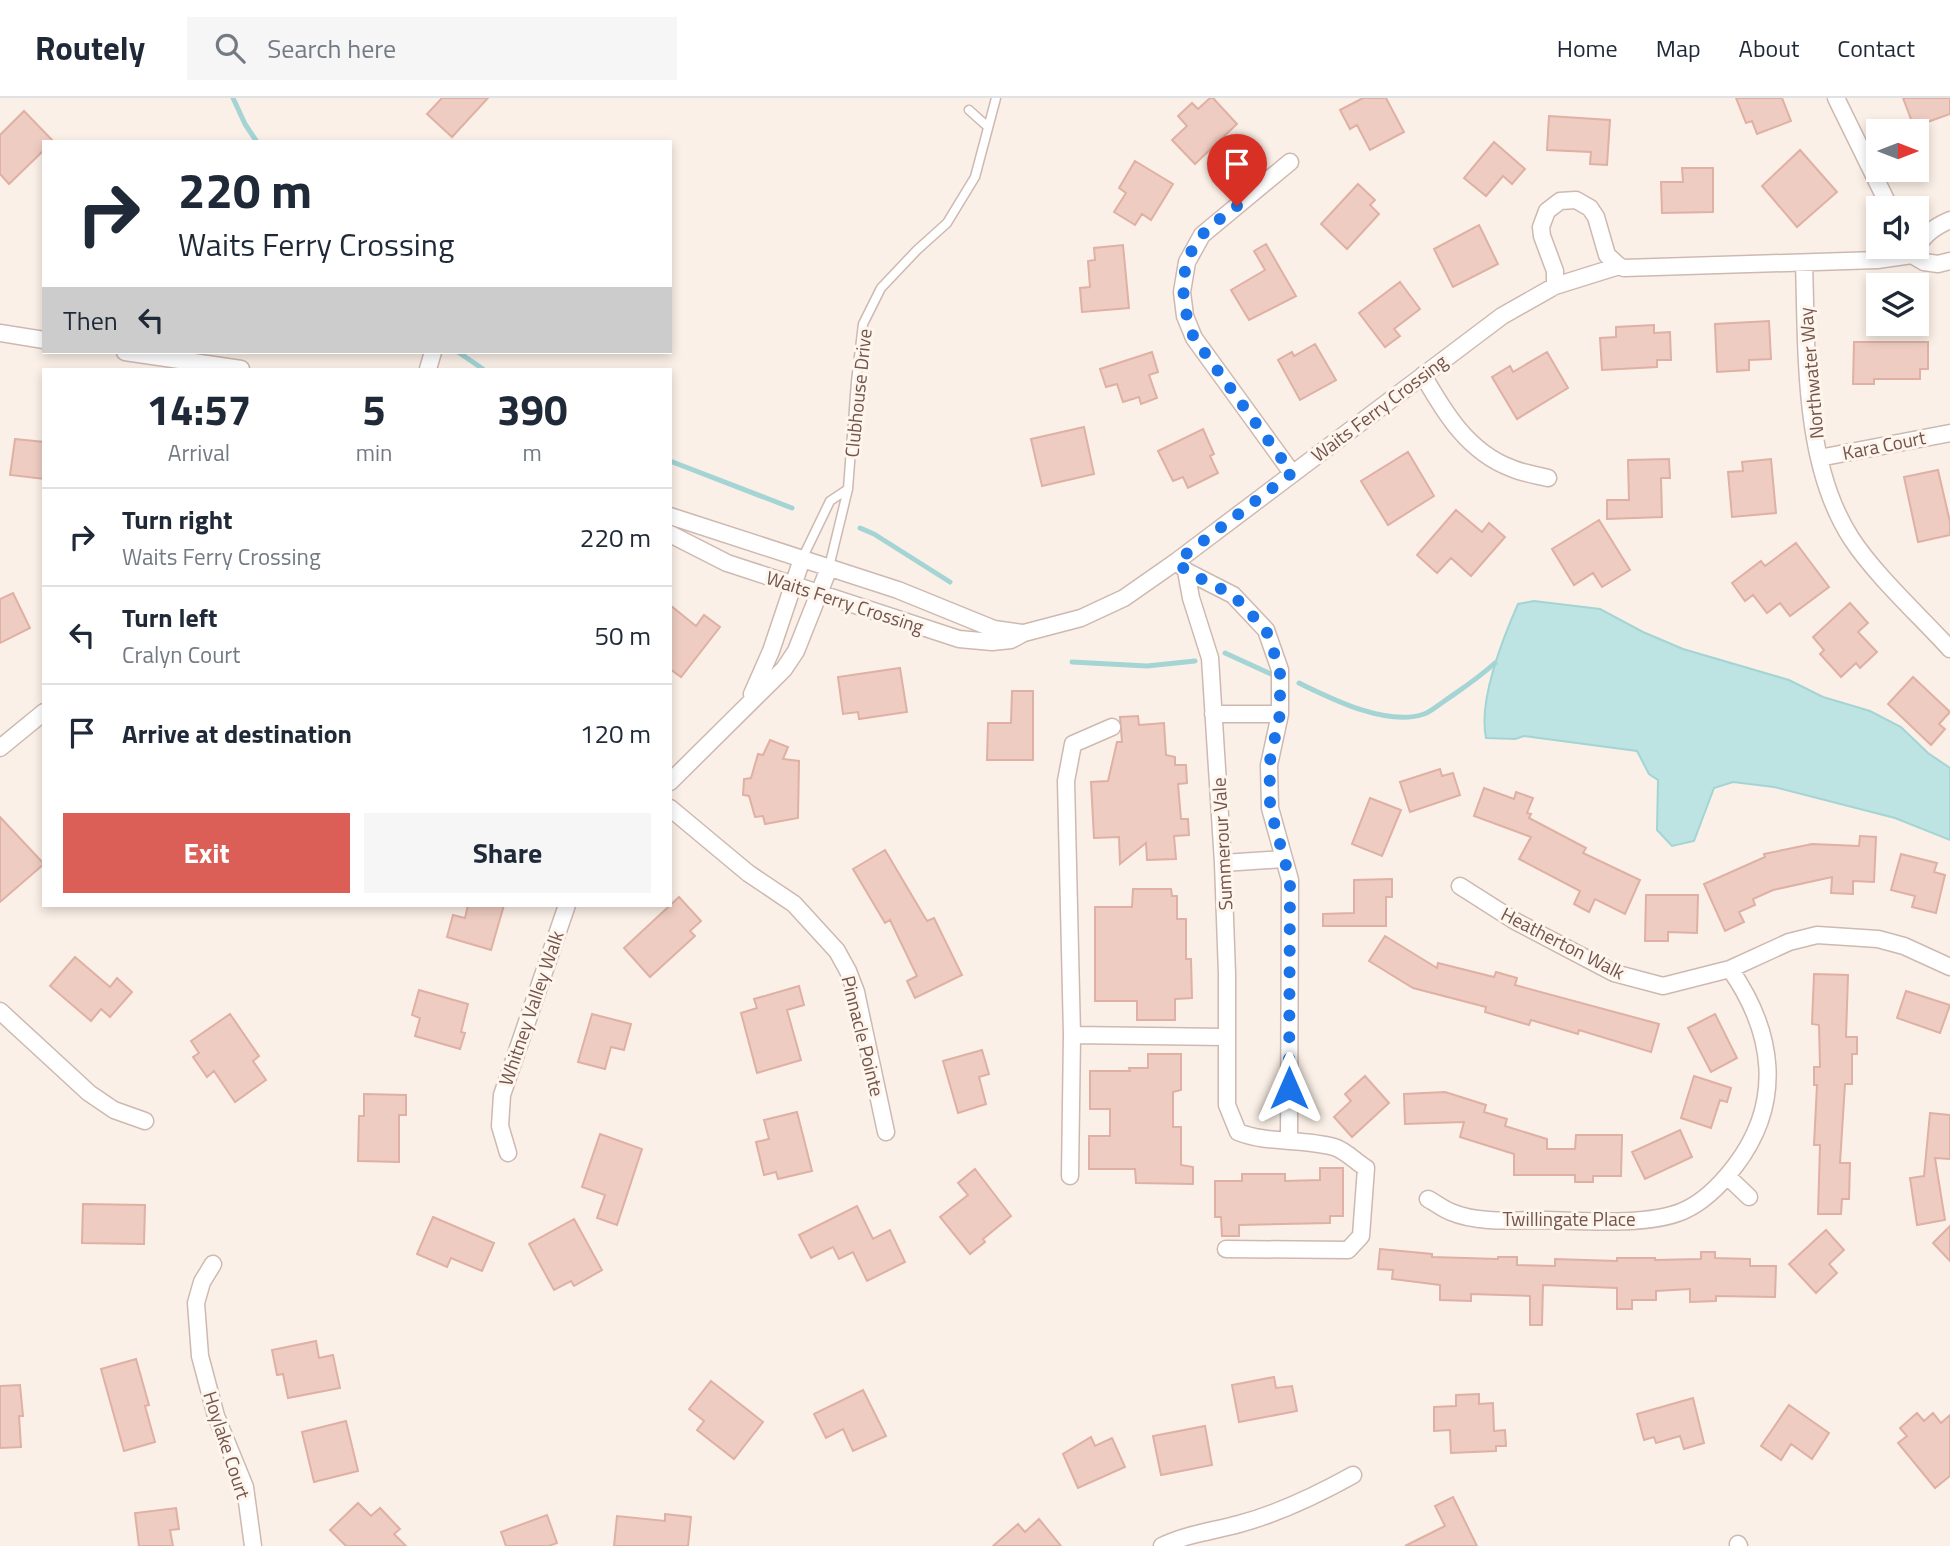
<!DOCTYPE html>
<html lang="en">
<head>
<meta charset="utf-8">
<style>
  :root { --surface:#fff; --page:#f6f6f7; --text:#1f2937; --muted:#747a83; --line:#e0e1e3; --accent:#db5f56 }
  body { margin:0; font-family:"Titillium Web",sans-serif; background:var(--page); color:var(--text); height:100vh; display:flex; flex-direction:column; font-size:26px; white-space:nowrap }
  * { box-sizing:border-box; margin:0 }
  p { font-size:23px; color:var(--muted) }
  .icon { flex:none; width:38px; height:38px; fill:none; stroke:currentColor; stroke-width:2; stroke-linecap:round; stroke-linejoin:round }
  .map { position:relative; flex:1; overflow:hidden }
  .sheet { position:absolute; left:42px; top:270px; width:630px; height:539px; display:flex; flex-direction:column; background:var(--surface); border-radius:0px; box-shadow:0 4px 10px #0003 }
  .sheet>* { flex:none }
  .top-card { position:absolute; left:42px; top:42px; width:630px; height:214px; border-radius:0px; box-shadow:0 4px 10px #0003; background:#fff; color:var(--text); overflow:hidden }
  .needle { width:46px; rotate:90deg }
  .buttons { position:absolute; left:1866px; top:21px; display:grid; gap:14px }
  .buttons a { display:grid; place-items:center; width:63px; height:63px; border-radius:0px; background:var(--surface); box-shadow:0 4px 10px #0003; font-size:35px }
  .pin { position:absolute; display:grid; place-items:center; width:60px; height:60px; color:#fff; margin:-72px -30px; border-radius:50% 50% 50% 0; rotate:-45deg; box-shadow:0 0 7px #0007 }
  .pin .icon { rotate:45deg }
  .me { position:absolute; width:77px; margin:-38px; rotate:0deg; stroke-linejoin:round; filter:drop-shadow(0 0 5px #0008) }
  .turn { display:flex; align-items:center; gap:24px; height:147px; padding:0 21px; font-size:32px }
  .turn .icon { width:91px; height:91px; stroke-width:2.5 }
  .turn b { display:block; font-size:49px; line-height:60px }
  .then { display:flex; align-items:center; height:66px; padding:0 21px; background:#0003; gap:14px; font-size:26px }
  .eta { display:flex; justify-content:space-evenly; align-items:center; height:119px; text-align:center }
  .eta b { font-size:42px; font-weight:700; line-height:49px }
  .button { display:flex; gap:14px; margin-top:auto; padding:14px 21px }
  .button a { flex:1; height:80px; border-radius:0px; background:var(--accent); color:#fff; font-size:28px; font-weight:700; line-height:80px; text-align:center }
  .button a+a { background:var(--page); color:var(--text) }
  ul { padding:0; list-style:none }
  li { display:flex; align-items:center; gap:21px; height:98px; padding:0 21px; border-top:2px solid var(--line) }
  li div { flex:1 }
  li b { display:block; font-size:26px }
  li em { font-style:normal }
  header { display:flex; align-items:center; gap:42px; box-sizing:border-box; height:98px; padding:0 35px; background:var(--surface); border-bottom:2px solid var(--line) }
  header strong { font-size:33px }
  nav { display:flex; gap:38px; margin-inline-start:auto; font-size:24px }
  .search { width:490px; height:63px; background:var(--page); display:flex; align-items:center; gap:18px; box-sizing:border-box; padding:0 24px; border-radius:0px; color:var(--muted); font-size:26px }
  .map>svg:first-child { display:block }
  .water { fill:#bde3e3; stroke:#a4d4d4; stroke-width:2 }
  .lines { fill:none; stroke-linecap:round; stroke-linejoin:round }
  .stream { stroke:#a4d4d4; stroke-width:5 }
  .building { fill:#eeccc1; stroke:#dfb0a3; stroke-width:2 }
  .service-casing { stroke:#ceb9b1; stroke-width:11 }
  .minor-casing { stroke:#ceb9b1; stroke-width:19 }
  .service { stroke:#fff; stroke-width:8 }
  .minor { stroke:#fff; stroke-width:16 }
  .route { stroke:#1a73e8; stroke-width:12; stroke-dasharray:0 21.6 }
  .labels { text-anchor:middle; stroke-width:6; stroke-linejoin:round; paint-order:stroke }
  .street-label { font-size:19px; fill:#73554d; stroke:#fef5ed }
</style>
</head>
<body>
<header>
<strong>Routely</strong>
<div class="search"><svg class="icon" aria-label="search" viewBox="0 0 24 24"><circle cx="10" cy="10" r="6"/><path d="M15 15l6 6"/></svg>Search here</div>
<nav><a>Home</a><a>Map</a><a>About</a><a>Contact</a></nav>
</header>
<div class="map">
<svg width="1950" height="1448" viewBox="0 0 1950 1448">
  <rect width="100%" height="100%" fill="#fbf0e7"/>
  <path class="water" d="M1534 503 1600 511 1643 534 1683 551 1789 582 1823 599 1870 613 1901 629 1928 655 1950 670V742L1895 720 1774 689 1733 684 1714 690 1694 743 1672 748 1657 732 1658 682 1649 676 1637 653 1524 638 1515 641 1486 640C1478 602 1503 540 1518 506Z"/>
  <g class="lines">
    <path class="stream" d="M233 0 245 26 257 44
      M458 254 483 271
      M670 363 792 410
      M860 430 874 436 950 484
      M1225 555 1271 576
      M1072 564 1147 568 1195 563
      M1299 585C1332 601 1387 629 1424 616 1430 614 1437 608 1443 604 1463 590 1476 582 1495 565"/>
  </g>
  <path class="building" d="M442 0H488L452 39 427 16Z
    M1210 0H1213L1237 26 1195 66 1172 42 1187 28 1178 18 1192 5 1198 11Z
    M1363 0H1386L1404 34 1370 52 1357 27 1350 31 1340 12Z
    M1736 0H1782L1791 23 1757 36 1752 23 1746 25Z
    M1903 0H1950V16L1914 29Z
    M24 13 54 44H44V52L9 86 0 76V37Z
    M1549 18 1610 22 1607 67 1590 66 1591 54 1547 52Z
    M1494 44 1525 71 1512 86 1503 78 1486 98 1464 80Z
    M1800 52 1837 94 1797 129 1762 88Z
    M1135 63 1173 86 1151 122 1142 116 1135 127 1114 114 1126 95 1119 90Z
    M1682 70H1713V114L1662 115 1661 84H1683Z
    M1358 86 1375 102 1370 107 1379 116 1347 151 1321 126Z
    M1479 127 1498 166 1453 189 1434 151Z
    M1266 146 1296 198 1249 222 1231 192 1265 172 1254 153Z
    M1123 147 1129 210 1082 214 1080 190 1090 189 1088 163 1095 162 1094 150Z
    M1400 184 1420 211 1394 231 1400 238 1385 249 1359 215Z
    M1769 223 1771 261 1749 262V272L1717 274 1715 226Z
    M1654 227V235L1670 234 1671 262H1657V269L1602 272 1600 240 1616 239V229Z
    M1854 244H1928V271H1920V281H1874V286H1853Z
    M1315 246 1336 282 1300 302 1278 262 1292 254 1294 258Z
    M1152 254 1158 274 1149 277 1157 300 1141 306 1139 299 1123 304 1117 286 1106 289 1100 271Z
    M1547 254 1568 290 1517 321 1492 279 1510 268 1513 274Z
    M1084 329 1094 376 1042 388 1031 341Z
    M1203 331 1214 356 1210 358 1218 375 1188 390 1183 379 1173 383 1158 353Z
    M15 341 44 344V381L10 377Z
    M1408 354 1434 398 1388 427 1361 383Z
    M1669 361 1670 380H1661L1662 419 1607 421V402H1629L1628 362Z
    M1771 361 1776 415 1732 419 1728 374 1743 373 1742 364Z
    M1938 372 1950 424V437L1918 444 1904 379Z
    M1456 412 1482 434 1489 425 1505 439 1471 478 1451 460 1437 475 1417 457Z
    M1599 422 1630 472 1602 489 1593 475 1574 487 1552 451Z
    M1796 445 1829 489 1790 518 1780 505 1767 515 1753 497 1745 503 1732 485 1761 463 1765 468Z
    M13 495 30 530 0 545V501Z
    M1850 505 1868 525 1858 534 1877 554 1860 570 1856 565 1841 579 1820 556 1824 552 1813 539Z
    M670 507 696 528 704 517 720 529 681 579 670 571Z
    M900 570 907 614 859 621 858 614 843 616 838 579Z
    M1913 579 1950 614 1939 626 1945 631 1931 647 1888 606Z
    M1012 593H1033V662H987L988 625H1011Z
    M1138 618 1139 627 1164 625 1166 657 1175 659V667H1186L1187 685 1178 686 1181 721H1188L1189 737 1174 738 1176 761 1147 762 1146 745 1120 766 1119 739 1094 740 1091 684 1108 683 1117 644H1122L1120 619Z
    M770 642 788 649 783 661 799 663 798 720 765 726 763 718 755 719 749 698 743 697 744 681 751 680 758 656 763 657Z
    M1440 671 1442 678 1453 675 1460 697 1410 714 1400 684Z
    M1484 690 1514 701 1516 694 1533 700 1527 715 1531 716 1529 720 1586 750 1583 755 1640 782 1625 816 1595 801 1589 814 1574 806 1580 793 1519 761 1531 739 1474 718Z
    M1370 700 1401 712 1382 758 1352 746Z
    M0 719 44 766 0 804Z
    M1860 738 1876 739 1874 784 1853 783V796L1831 795 1832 779 1773 792 1753 801 1755 807 1739 814 1744 824 1725 833 1704 786 1765 759 1764 756 1812 746 1859 748Z
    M885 752 927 823 934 820 962 877 915 900 907 883 917 878 890 822 885 825 853 771Z
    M1901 756 1937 765 1934 774 1945 777 1936 815 1912 809 1915 798 1891 792Z
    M1392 781V799H1386V828H1323V816L1354 815V782Z
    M1133 791H1171L1172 798H1177V821H1186V861H1191L1192 900 1175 901V922H1137V903H1095V809H1132Z
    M1646 797H1698L1697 835 1668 834V843H1645Z
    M679 799 701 823 690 833 695 838 650 879 624 850Z
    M468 807H504L491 852 447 839 453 817 465 820Z
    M1385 838 1437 870 1438 865 1494 879 1496 874 1517 880 1515 887 1659 926 1651 954 1579 932 1578 936 1531 922 1529 927 1485 914 1486 909 1413 890 1369 863Z
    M75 859 110 889 117 880 132 894 110 919 101 911 91 923 50 888Z
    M1814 876 1848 877 1846 939H1857V956H1852V986H1845L1840 1065H1850L1849 1101H1842L1841 1116H1818L1820 1047H1814L1817 987H1814V969H1820L1819 927 1812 926Z
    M799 888 804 907 787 912 801 962 757 975 741 915 757 910 754 901Z
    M419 892 468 906 461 934 465 935 460 951 415 938 420 920 412 917Z
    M1906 893 1950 907 1940 935 1897 920Z
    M230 916 259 958 253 963 266 982 235 1004 214 973 207 979 193 959 199 955 191 943Z
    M592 916 631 926 624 952 611 949 605 971 578 964Z
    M1715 916 1737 960 1711 974 1688 930Z
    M982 952 989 976 979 979 986 1006 958 1015 943 963Z
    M1148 956H1181V992L1173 994V1029H1181V1067L1193 1069V1086L1136 1085 1135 1071H1089V1038H1110V1011H1090V973H1130L1129 970H1148Z
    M1365 978 1389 1005 1352 1039 1334 1019 1351 1003 1345 996Z
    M1694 978 1731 990 1727 1004 1720 1002 1711 1030 1681 1020Z
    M1445 994 1486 1007 1484 1014 1507 1021 1505 1028 1547 1041V1051H1575L1576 1037H1622L1621 1078H1593V1084H1575V1077H1514V1056L1460 1039 1464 1024 1405 1026 1404 996Z
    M364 996 406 997V1017H399V1064L358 1063 359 1018H364Z
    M797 1014 812 1073 778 1081 776 1074 764 1077 756 1044 769 1041 764 1022Z
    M1930 1015 1950 1017V1061L1935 1060 1945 1122 1917 1127 1910 1080 1924 1078Z
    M1680 1032 1692 1059 1645 1081 1632 1054Z
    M600 1036 642 1051 617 1127 597 1120 605 1097 582 1089Z
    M1320 1070H1343V1118H1330V1125L1239 1127V1138H1222L1221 1119H1215V1083H1242V1076H1285V1083L1320 1082Z
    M975 1071 1011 1118 983 1141 985 1144 970 1156 940 1119 968 1097 958 1085Z
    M83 1106 145 1107 144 1146 82 1145Z
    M857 1108 873 1141 890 1132 905 1164 867 1183 853 1154 839 1161 833 1149 811 1160 799 1137Z
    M433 1119 494 1145 482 1173 451 1160 447 1169 417 1156Z
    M574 1121 602 1172 574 1188 571 1183 554 1192 529 1146Z
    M1950 1128V1163L1933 1145Z
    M1826 1132 1844 1152 1829 1166 1837 1175 1816 1195 1789 1166Z
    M1380 1151 1432 1156V1159L1498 1161V1159H1517V1167L1555 1168V1161L1617 1163V1160H1655V1162L1701 1161V1154H1715V1160L1750 1161V1168H1776L1775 1199 1716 1198V1203L1690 1204V1191L1656 1193V1202H1632V1211H1617V1190L1543 1187 1542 1227H1530V1198L1471 1196V1203L1440 1202V1187L1392 1181 1393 1172 1378 1171Z
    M316 1243 319 1260 333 1257 340 1290 288 1300 283 1276 277 1277 272 1252Z
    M136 1261 149 1307 145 1308 155 1344 124 1353 101 1271Z
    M1274 1279 1276 1290 1292 1288 1297 1313 1239 1324 1232 1287Z
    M711 1283 763 1324 734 1361 697 1332 704 1323 689 1311Z
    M20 1287 23 1318H19L21 1349 0 1350V1288Z
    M863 1292 886 1338 853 1353 843 1331 826 1340 814 1316Z
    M1479 1296V1306L1493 1305 1494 1333 1505 1332 1506 1348H1496V1353L1451 1355 1450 1332 1434 1333V1309L1456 1308V1297Z
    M1693 1300 1704 1345 1684 1351 1680 1338 1656 1345 1654 1339 1644 1342 1637 1316Z
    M1789 1307 1829 1335 1812 1361 1791 1346 1781 1362 1761 1348Z
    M1917 1315 1924 1323 1933 1315 1941 1325 1950 1317V1378L1935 1390 1898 1345 1907 1338 1900 1330Z
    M346 1323 358 1373 314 1384 302 1334Z
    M1205 1328 1212 1367 1161 1377 1153 1338Z
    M1091 1339 1095 1348 1112 1340 1125 1369 1078 1390 1063 1356Z
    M1453 1399 1477 1448H1405L1445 1428 1435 1408Z
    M358 1405 371 1418 380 1410 400 1431 394 1436 406 1448H346L330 1432Z
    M176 1410 179 1431 170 1432 173 1448H139L135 1415Z
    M665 1416 691 1419 688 1448H614L617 1418 665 1423Z
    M547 1417 557 1445 549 1448H506L501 1434Z
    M1039 1421 1061 1448H993L1018 1426 1025 1434Z"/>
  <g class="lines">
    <g class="service-casing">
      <path id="service" d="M969 12 988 29
        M802 461 830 403 848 391
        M829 469 848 391 856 284 863 226 881 190 917 152 947 125 975 79 996 0"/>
    </g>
    <g class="minor-casing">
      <path id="minor" d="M1836 0 1890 110
        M1290 64 1202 137 1187 164 1182 194 1185 218 1194 240 1292 375
        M1912 157C1922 139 1931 130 1950 122
        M1804 165C1807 252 1802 364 1851 440 1875 477 1919 517 1950 551
        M1555 188V173L1542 138 1541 129 1547 113 1560 103 1576 102 1590 110 1596 119 1607 157 1619 168
        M0 235 44 242
        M125 254 241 271
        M428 271 433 254
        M1423 277C1444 314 1468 354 1511 370 1522 375 1536 377 1548 380
        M1819 360 1950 335
        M670 418 898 492 994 531 1022 535
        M670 436 727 465 959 541 992 544 1011 542 1024 535 1081 520 1124 500 1177 463 1502 218 1555 188 1619 168 1624 170 1877 162 1912 157 1924 164 1938 166 1950 163
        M1177 463 1186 473 1191 500 1210 560 1223 765 1227 876V1007L1238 1034C1268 1046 1302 1040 1334 1049 1345 1052 1356 1064 1366 1070L1361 1138 1348 1152 1226 1151
        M1186 473 1233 497 1266 532 1280 572V616L1269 667 1270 710 1290 782 1289 1042
        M752 596 771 553 802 461
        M1213 616H1280
        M0 650 44 614
        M670 684 784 571 796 553 829 470
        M670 710 748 775 794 806 837 853 848 873 856 894 886 1034
        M1223 765 1283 761
        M1460 788 1515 823 1614 875 1663 888 1730 871 1789 844 1817 837 1878 841 1904 848 1950 869
        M0 913 89 995 114 1012 145 1023
        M1072 937 1066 683 1073 646 1112 629
        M508 1055 500 1028 502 997 567 807
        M1070 1078 1072 937 1226 939
        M1727 1078 1749 1099
        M1428 1101C1436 1105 1443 1111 1451 1114 1479 1126 1517 1122 1546 1122 1583 1123 1649 1128 1683 1113 1704 1104 1722 1085 1735 1068 1784 1004 1774 934 1730 871
        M213 1166 202 1184 196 1205 200 1258 216 1318 245 1389 253 1448
        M1738 1446 1739 1448
        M1162 1448C1187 1436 1213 1433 1239 1426 1280 1415 1317 1397 1353 1377"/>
    </g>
    <use href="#service" class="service"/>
    <use href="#minor" class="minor"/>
  </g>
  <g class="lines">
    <path class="route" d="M1237 108C1226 117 1213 125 1203 136 1177 165 1180 206 1194 240L1292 375 1177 463 1186 473 1233 497 1266 532 1280 572V616L1269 667 1270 689V710L1290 782 1289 990"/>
  </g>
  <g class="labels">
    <g class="street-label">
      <text transform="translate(1811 275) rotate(-95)" y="7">Northwater Way</text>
      <text transform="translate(858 295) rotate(-84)" y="7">Clubhouse Drive</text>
      <text transform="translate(1379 310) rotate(-37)" y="7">Waits Ferry Crossing</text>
      <text transform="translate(1884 347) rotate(-11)" y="7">Kara Court</text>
      <text transform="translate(845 504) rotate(18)" y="7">Waits Ferry Crossing</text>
      <text transform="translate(1222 746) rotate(-93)" y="7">Summerour Vale</text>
      <text transform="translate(1563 845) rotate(27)" y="7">Heatherton Walk</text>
      <text transform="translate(531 910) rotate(-71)" y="7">Whitney Valley Walk</text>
      <text transform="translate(863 938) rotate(76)" y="7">Pinnacle Pointe</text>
      <text x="1569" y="1128">Twillingate Place</text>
      <text transform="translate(227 1347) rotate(72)" y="7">Hoylake Court</text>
    </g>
  </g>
</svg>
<div class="buttons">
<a><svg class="needle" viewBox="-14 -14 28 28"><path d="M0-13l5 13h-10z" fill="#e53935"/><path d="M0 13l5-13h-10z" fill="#747a83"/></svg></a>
<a><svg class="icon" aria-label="sound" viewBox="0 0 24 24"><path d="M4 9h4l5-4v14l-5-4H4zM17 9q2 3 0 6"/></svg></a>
<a><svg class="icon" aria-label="layers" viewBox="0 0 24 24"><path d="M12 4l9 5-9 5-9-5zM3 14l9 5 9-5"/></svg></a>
</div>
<div class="pin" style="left:1237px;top:108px;background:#d93025"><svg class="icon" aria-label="arrive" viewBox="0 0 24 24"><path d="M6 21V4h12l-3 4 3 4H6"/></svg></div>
<svg class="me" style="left:1289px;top:990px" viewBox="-20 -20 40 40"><path d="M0-17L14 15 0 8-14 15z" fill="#1a73e8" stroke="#fff" stroke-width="4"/></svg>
<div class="top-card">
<div class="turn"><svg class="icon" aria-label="right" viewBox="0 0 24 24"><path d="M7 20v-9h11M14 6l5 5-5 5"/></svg><div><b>220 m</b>Waits Ferry Crossing</div></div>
<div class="then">Then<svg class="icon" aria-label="left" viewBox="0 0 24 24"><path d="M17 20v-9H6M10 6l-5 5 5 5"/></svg></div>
</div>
<section class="sheet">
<div class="eta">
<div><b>14:57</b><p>Arrival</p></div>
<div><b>5</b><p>min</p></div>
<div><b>390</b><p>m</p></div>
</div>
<ul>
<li><svg class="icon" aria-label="right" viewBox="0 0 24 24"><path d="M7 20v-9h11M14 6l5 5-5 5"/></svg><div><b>Turn right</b><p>Waits Ferry Crossing</p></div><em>220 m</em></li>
<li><svg class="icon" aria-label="left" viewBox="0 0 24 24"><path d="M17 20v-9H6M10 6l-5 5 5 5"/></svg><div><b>Turn left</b><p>Cralyn Court</p></div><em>50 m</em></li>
<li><svg class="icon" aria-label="arrive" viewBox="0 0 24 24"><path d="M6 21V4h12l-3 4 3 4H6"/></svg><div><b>Arrive at destination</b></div><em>120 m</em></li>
</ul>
<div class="button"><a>Exit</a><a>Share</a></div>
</section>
</div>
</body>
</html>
